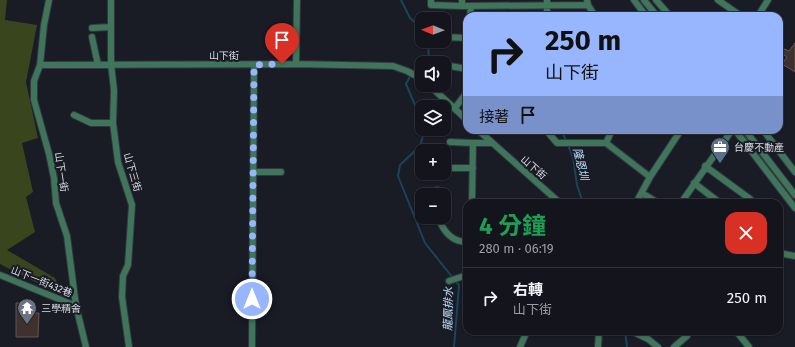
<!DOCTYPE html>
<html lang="zh-TW">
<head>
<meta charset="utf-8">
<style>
  :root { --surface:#13141c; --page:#202129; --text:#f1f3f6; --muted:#9d9ea3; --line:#32333b }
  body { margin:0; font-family:"Fira Sans","Noto Sans TC",sans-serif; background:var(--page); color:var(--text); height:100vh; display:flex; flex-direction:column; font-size:15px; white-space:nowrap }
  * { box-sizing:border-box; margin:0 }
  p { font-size:13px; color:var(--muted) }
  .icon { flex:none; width:22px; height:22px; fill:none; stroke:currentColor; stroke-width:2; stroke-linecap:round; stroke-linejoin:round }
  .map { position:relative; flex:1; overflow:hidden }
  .details { position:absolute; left:463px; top:199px; width:320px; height:136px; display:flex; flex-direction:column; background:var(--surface); border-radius:12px; box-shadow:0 1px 3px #0004,0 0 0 1px var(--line) }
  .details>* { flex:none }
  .guide { position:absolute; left:463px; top:12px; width:320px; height:122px; border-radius:12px; box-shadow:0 1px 3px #0004,0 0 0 1px var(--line); background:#97b6fd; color:#111; overflow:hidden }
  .needle { width:26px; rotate:271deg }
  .buttons { position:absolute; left:415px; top:12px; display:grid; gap:8px }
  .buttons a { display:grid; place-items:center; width:36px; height:36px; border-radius:8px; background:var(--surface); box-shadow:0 1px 3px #0004,0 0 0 1px var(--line); font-size:20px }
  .pin { position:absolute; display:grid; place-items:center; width:34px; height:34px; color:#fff; margin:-41px -17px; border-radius:50% 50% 50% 0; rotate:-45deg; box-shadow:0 0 4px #0007 }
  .pin .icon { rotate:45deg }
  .me { position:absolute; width:44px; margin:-22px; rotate:0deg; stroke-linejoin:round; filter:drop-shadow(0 0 3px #0008) }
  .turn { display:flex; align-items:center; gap:14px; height:84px; padding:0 16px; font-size:18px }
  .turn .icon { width:52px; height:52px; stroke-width:2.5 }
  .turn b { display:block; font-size:28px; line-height:34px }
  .then { display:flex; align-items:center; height:38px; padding:0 16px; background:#0003; gap:8px; font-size:15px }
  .round { display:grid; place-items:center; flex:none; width:42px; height:42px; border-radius:12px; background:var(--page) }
  .headline { display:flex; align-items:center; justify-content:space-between; height:68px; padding:0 16px }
  h1 { font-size:24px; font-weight:700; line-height:30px; color:#1e9e55 }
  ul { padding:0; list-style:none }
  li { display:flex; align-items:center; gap:12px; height:60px; padding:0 16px; border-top:1px solid var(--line) }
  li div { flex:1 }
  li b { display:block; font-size:15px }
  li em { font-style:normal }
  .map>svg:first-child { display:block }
  .green { fill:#39461d }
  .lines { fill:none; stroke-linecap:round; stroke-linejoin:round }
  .stream { stroke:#19445a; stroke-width:2 }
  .building { fill:#3e312f; stroke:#645653 }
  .minor-casing { stroke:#343640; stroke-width:8 }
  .minor { stroke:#3f755a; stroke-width:6 }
  .route { stroke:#97b6fd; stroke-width:7; stroke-dasharray:0 12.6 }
  .labels { text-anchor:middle; stroke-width:4; stroke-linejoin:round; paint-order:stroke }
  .street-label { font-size:10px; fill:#dbdde4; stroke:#191b25 }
  .poi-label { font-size:10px; fill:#dbdde4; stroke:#191b25; text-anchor:start }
  .water-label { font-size:11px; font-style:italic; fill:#bae1f9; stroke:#191b25 }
</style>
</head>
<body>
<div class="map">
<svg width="795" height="347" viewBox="0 0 795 347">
  <rect width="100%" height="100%" fill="#191b25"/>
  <path class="green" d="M0 0H7L5 20 37 25 26 82 38 138 22 143 33 192 26 197 35 232 7 250 55 278 63 296 0 264Z"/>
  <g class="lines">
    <path class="stream" d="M401 0 410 18 422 29
      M424 63 429 60 428 41
      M422 65 413 71 406 84 415 105 422 118
      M425 129 420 146 400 165 398 176 425 243 453 278
      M564 130 563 134 573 157 577 185 583 203
      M625 331 627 347
      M454 347 459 285 455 281"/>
  </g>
  <path class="building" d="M795 43V72L782 64 787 57 780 52 782 48 789 51Z
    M16 303H35V313H39L38 337H16Z"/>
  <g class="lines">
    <g class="minor-casing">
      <path id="minor" d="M49 0 44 25 40 65 34 81V100L49 154 54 178 56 203 67 236 76 306 86 347
        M111 0V64L114 90 113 123 118 162 132 205 128 265 123 276 122 297 129 347
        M431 0V5L462 6
        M462 0V6L588 5
        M587 0 588 5 595 16
        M634 0 646 16
        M644 0 657 16
        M656 0 670 16
        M718 0 741 16
        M470 16 471 6
        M547 16V0
        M758 16 768 0
        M92 28 111 27
        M92 37 98 65
        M444 37 467 38
        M296 64 297 0
        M40 65 296 64 393 66 407 71 422 79
        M450 66 467 69
        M429 85 467 120
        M455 108 467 92
        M74 115 91 123H113
        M478 130 560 203
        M546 130 557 143H606L650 177
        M735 130 795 208
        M745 130 795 195
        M763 130 795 172
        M450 142 473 143
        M606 143 612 130
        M705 166 750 199
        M444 168H473
        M253 172H281
        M694 183 720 203
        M642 193 658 203
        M437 195V190
        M472 203 473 143H491
        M636 203 650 177 681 130
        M681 203 732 130
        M438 217C443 231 452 242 467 242
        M779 253 795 256
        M0 275 76 306
        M449 281 467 275
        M631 331 648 339 658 347
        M736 331 749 347
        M252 347 254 65
        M520 347 527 331
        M598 347 599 331
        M674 347 687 336"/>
    </g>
    <use href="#minor" class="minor"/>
  </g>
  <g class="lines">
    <path class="route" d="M252 299 254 65 282 64"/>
  </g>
  <defs>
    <g id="office-pin" transform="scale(1)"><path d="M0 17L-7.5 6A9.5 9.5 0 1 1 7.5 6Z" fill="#5c6f8a" stroke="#191b25"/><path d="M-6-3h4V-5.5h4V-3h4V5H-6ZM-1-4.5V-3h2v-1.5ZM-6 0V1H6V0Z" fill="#fff"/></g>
    <g id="temple-pin" transform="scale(1)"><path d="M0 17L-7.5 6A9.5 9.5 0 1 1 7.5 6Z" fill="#6b7280" stroke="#191b25"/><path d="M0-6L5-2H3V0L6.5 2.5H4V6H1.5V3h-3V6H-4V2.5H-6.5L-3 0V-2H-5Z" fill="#fff"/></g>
  </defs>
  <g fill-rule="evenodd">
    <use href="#office-pin" x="720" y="147"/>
    <use href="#temple-pin" x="27" y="308"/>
  </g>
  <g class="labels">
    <g class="street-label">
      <text x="224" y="59">山下街</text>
      <text transform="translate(534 167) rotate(41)" y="4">山下街</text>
      <text transform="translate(62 172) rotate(81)" y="4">山下一街</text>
      <text transform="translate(133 172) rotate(74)" y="4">山下三街</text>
      <text transform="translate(42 281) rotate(22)" y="4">山下一街432巷</text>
    </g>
    <g class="poi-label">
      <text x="734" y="151">台慶不動產</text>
      <text x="41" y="312">三學精舍</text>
    </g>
    <g class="water-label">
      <text transform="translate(581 164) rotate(76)" y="4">隆恩圳</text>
      <text transform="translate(448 309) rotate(-89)" y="4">龍鳳排水</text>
    </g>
  </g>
</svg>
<div class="buttons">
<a><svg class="needle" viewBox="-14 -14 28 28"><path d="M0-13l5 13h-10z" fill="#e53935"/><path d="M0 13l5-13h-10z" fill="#9d9ea3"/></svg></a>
<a><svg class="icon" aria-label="sound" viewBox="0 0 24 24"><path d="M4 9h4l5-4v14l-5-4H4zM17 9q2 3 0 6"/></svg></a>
<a><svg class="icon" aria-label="layers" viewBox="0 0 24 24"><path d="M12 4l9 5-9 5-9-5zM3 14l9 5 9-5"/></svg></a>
<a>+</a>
<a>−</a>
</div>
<div class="pin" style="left:282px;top:64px;background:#d93025"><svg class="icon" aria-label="arrive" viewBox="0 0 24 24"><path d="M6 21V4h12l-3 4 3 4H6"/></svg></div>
<svg class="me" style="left:252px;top:299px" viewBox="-20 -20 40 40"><circle r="17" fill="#97b6fd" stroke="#fff" stroke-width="3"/><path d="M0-11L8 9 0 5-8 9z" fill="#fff"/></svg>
<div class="guide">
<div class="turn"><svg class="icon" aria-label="right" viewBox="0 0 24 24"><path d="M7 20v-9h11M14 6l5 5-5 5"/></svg><div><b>250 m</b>山下街</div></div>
<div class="then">接著<svg class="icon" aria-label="arrive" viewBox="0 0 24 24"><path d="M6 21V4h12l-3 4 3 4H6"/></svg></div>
</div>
<section class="details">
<div class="headline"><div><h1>4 分鐘</h1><p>280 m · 06:19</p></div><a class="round" style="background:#d93025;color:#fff"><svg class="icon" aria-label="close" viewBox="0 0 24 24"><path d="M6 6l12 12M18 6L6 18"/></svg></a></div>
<ul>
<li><svg class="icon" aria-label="right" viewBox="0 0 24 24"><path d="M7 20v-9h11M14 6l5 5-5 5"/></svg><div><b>右轉</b><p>山下街</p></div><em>250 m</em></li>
</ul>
</section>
</div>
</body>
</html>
